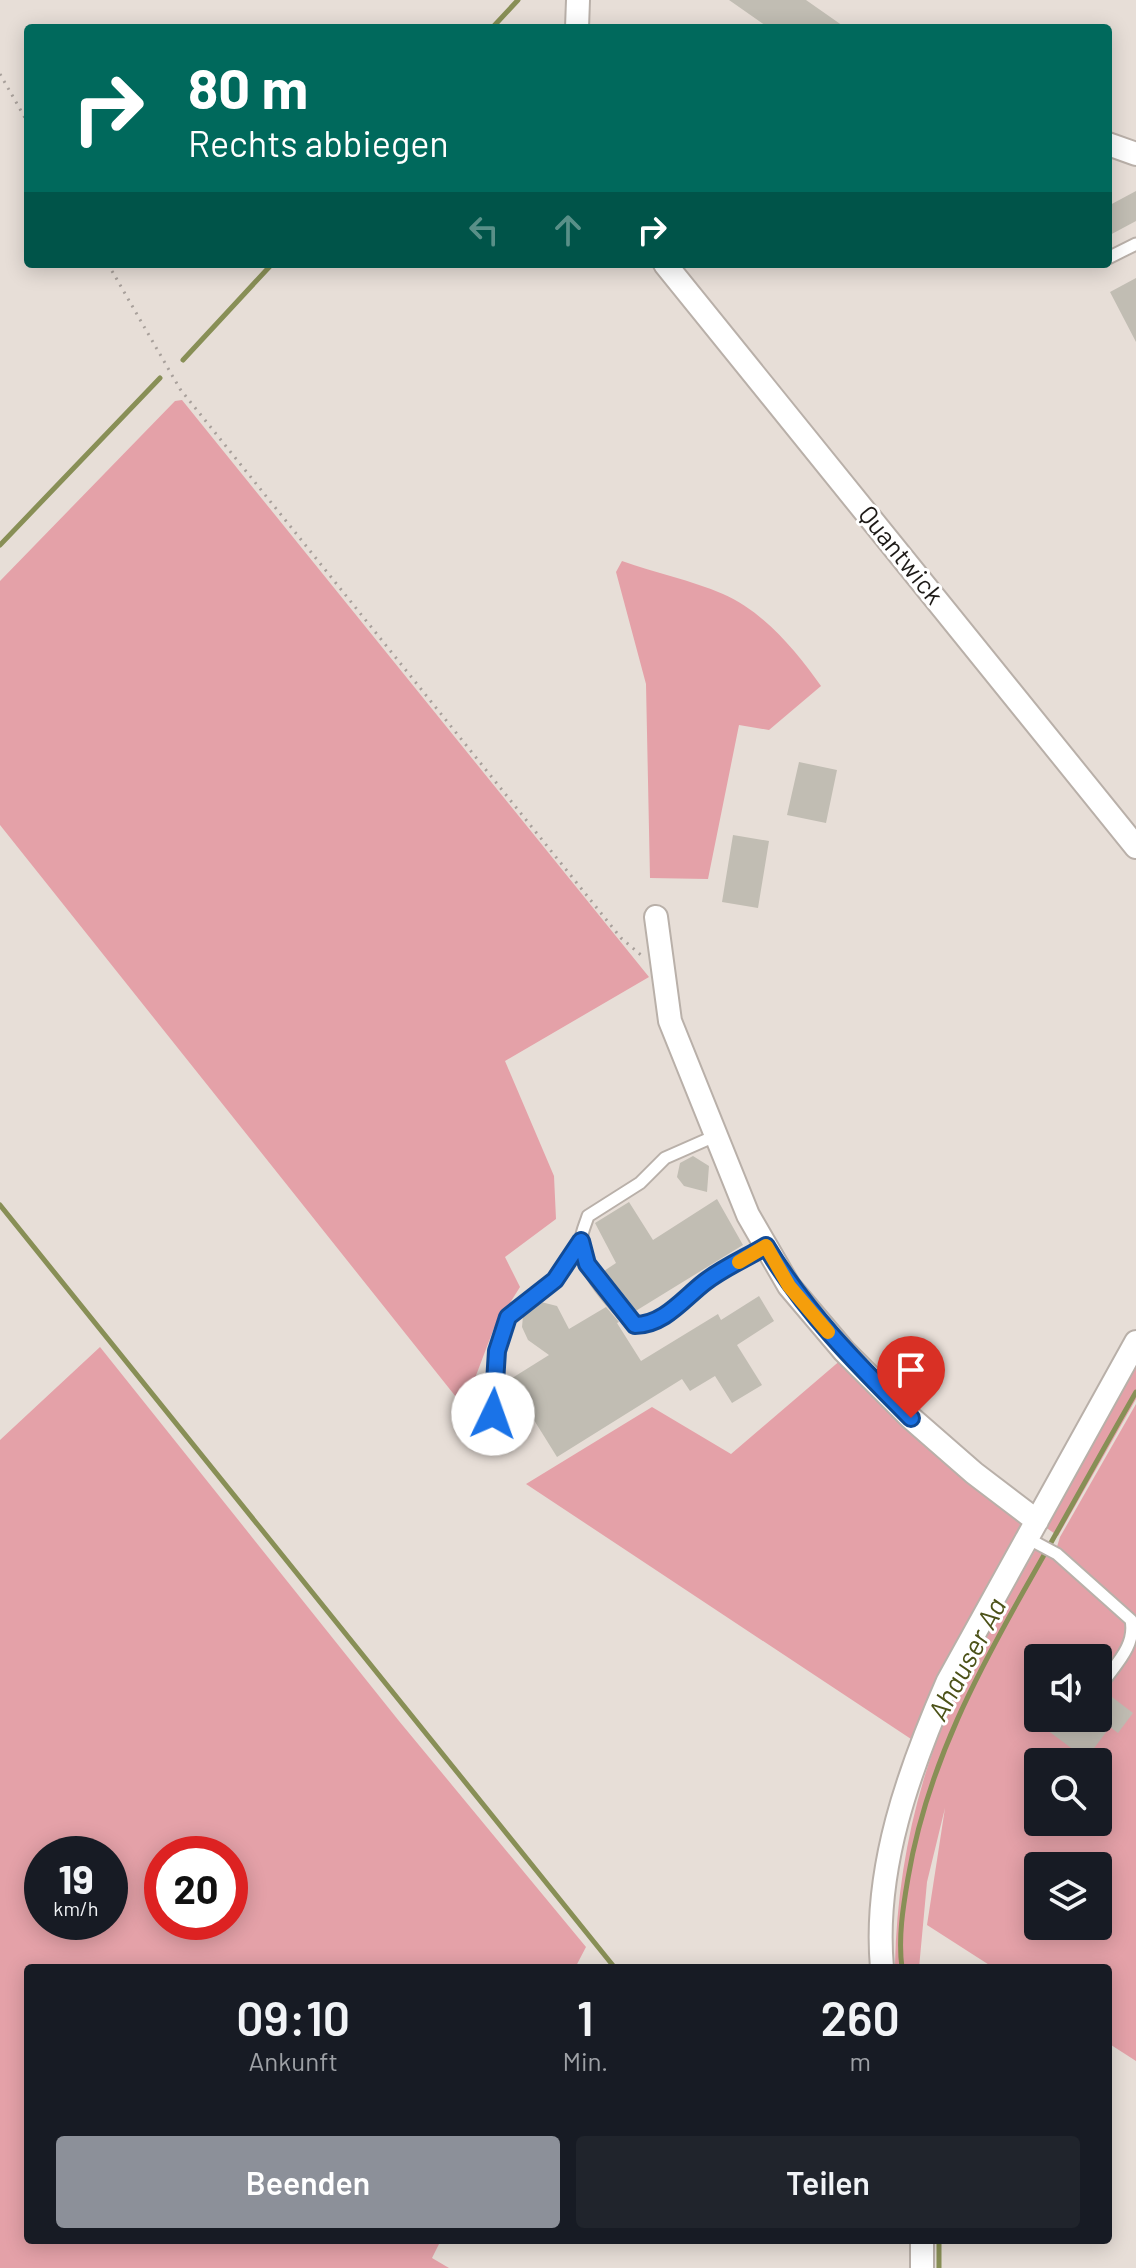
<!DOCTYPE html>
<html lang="de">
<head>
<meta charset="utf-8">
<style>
  :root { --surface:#171b24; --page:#20242c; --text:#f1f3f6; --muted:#9ea1a6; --accent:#8c9099 }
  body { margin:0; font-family:Barlow,sans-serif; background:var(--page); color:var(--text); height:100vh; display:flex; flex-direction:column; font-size:30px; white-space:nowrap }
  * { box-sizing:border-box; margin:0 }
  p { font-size:26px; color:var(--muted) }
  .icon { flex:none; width:44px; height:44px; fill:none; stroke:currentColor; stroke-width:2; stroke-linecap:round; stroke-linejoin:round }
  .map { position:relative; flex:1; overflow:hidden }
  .sheet { position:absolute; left:24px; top:1964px; width:1088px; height:280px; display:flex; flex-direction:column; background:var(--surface); border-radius:8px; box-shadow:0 4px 20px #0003 }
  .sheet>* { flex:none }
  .hud { position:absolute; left:24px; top:24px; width:1088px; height:244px; border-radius:8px; box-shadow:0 4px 20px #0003; background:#00695c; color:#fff; overflow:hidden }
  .fabs { position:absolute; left:1024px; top:1644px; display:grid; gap:16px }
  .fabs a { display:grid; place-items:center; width:88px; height:88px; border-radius:8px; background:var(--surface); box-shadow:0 4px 20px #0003; font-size:40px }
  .speed { position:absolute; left:24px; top:1836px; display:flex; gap:16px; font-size:40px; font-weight:700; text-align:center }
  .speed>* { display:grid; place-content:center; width:104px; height:104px; border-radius:50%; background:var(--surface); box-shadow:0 4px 20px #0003; line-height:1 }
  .speed small { font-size:20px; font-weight:400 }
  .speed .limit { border:12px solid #d22; background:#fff; color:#111 }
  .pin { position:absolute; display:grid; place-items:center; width:68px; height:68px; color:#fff; margin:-82px -34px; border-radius:50% 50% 50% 0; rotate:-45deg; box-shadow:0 0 8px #0007 }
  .pin .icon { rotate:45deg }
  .me { position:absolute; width:88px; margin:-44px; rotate:3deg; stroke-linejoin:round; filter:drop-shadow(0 0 6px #0008) }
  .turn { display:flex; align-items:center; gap:28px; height:168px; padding:0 32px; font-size:36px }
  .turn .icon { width:104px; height:104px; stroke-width:2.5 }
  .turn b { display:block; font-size:56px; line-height:68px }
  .lanes { display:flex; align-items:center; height:76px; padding:0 32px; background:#0003; justify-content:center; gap:40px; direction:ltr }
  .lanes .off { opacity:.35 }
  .eta { display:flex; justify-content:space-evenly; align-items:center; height:136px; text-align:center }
  .eta b { font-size:48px; font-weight:600; line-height:56px }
  .primary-button { display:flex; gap:16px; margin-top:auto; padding:16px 32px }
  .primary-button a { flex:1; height:92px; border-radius:8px; background:var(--accent); color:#fff; font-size:32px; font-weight:600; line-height:92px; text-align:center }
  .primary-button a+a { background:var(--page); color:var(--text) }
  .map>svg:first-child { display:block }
  .green { fill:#e4a1a8; fill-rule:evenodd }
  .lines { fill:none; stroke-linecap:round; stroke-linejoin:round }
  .stream { stroke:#888f56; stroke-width:5 }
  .building { fill:#c1bdb3 }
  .service-casing { stroke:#b9b0a9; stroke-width:15 }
  .minor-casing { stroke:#b9b0a9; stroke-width:26 }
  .path { stroke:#a8a09b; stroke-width:3; stroke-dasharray:2 6; stroke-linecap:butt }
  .service { stroke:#fff; stroke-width:11 }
  .minor { stroke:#fff; stroke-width:22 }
  .route-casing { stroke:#114b97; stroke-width:20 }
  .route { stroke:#1a73e8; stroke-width:14 }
  .slow { stroke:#f59e0b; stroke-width:14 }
  .labels { text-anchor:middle; stroke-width:6; stroke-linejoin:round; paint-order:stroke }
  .street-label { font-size:26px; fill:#1d1a17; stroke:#fff }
  .water-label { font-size:28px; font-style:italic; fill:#4c5218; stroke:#fff }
</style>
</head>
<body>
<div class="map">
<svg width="1136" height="2268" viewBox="0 0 1136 2268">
  <rect width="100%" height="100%" fill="#e7ded7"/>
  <path class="green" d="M182 400 649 977 505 1061 554 1176 556 1219 505 1257 520 1287 494 1328 464 1407 0 825V581L175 401Z
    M622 561C655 573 691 580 723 594 763 611 797 652 821 686L769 730 739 725 708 879 650 878 646 684 616 572Z
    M100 1347 399 1721 586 1947 575 1968H28V2240H441L432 2258 449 2268H0V1440ZM110 1854V1922H42V1854ZM162 1854H230V1922H162Z
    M1136 1351V1399L1058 1536 1041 1524Z
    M842 1359 903 1427 1022 1522 911 1739 526 1484 652 1407 731 1454Z
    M1136 1404V2061L1108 2043V1968H994L927 1925 945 1808 927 1882 919 1968H895V1965C897 1870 917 1779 956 1693 980 1642 1012 1593 1039 1543L1055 1553 1060 1537ZM1038 1658H1098V1718H1038ZM1038 1762H1098V1822H1038ZM1038 1866H1098V1926H1038Z"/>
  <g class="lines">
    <path class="stream" d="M492 28 518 0
      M183 360 272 264
      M0 545 160 378
      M0 1205 615 1968
      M902 1968C898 1938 903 1907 908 1878 927 1765 979 1669 1035 1571 1069 1511 1102 1451 1136 1392
      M939 2240V2268"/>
  </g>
  <path class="building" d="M729 0H806L846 28H769Z
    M1136 191V221L1108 236V206Z
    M1136 278V342L1110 292Z
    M799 762 837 770 826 823 787 815Z
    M733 835 769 841 758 908 722 902Z
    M693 1156 709 1166 707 1192 684 1186 677 1177 680 1163Z
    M717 1199 743 1245 634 1312 604 1271 616 1263 595 1223 629 1202 653 1240Z
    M759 1296 774 1321 737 1345 762 1385 732 1403 715 1376 690 1391 682 1379 557 1457 509 1380 549 1355 528 1340 522 1327 523 1316 541 1302 557 1306 569 1329 606 1307 619 1322 617 1323 641 1361 718 1314 721 1320Z
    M1112 1697 1133 1713 1118 1733 1110 1727 1086 1759 1047 1730 1049 1727 1038 1718H1098Z"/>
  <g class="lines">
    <g class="service-casing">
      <path id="service" d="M1108 258 1136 244
        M715 1136 665 1158 640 1183 588 1216C586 1223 581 1233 581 1241 580 1269 616 1307 635 1325 664 1325 684 1298 705 1282 723 1268 746 1258 766 1246
        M493 1414 497 1351 508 1317 555 1280 581 1241
        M1027 1538 1057 1554 1131 1620C1136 1644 1118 1662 1104 1681"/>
    </g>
    <g class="minor-casing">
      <path id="minor" d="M577 28 578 0
        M1108 144 1136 154
        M665 264 1136 847
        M656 917 670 1021 748 1215 789 1286 844 1351 911 1418 974 1473 1037 1521
        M882 1968C873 1869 909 1770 948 1681L1136 1342
        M922 2268V2240"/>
    </g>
    <path class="path" d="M0 74 28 123
      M108 264 180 389 621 938 641 955"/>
    <use href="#service" class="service"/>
    <use href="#minor" class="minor"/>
  </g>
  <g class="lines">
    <g class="route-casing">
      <path id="route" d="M493 1414 497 1351 508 1317 555 1280 581 1241 587 1264 635 1325C664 1325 684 1298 705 1282 723 1268 746 1258 766 1246 805 1312 857 1364 911 1418"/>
    </g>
    <use href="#route" class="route"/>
    <path class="slow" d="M739 1262 766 1246 789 1286 828 1332"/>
  </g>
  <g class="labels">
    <g class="street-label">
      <text transform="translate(901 555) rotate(51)" y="9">Quantwick</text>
    </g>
    <g class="water-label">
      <text transform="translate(967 1659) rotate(-62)" y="10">Ahauser Aa</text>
    </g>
  </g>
</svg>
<div class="fabs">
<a><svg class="icon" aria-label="sound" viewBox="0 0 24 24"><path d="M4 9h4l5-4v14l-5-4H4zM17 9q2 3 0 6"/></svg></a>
<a><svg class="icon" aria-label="search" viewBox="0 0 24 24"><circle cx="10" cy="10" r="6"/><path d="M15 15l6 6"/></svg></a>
<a><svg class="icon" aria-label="layers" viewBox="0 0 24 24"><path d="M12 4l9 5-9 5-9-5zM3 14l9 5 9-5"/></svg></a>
</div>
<div class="speed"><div>19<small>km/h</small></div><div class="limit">20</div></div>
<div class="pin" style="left:911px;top:1418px;background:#d93025"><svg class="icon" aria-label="arrive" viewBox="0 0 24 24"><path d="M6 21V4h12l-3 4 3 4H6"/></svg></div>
<svg class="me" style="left:493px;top:1414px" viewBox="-20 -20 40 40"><circle r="19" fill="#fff"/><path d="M0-13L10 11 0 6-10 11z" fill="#1a73e8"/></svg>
<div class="hud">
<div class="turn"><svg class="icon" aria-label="right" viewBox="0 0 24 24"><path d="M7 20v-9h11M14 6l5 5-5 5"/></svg><div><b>80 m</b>Rechts abbiegen</div></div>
<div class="lanes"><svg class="icon off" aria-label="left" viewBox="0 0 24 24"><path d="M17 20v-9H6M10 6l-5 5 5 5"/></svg><svg class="icon off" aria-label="ahead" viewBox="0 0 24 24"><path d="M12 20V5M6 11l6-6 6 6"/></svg><svg class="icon" aria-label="right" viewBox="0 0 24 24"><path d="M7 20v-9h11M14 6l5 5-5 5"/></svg></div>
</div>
<section class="sheet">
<div class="eta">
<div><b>09:10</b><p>Ankunft</p></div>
<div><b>1</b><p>Min.</p></div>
<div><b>260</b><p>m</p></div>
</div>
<div class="primary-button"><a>Beenden</a><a>Teilen</a></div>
</section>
</div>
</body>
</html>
